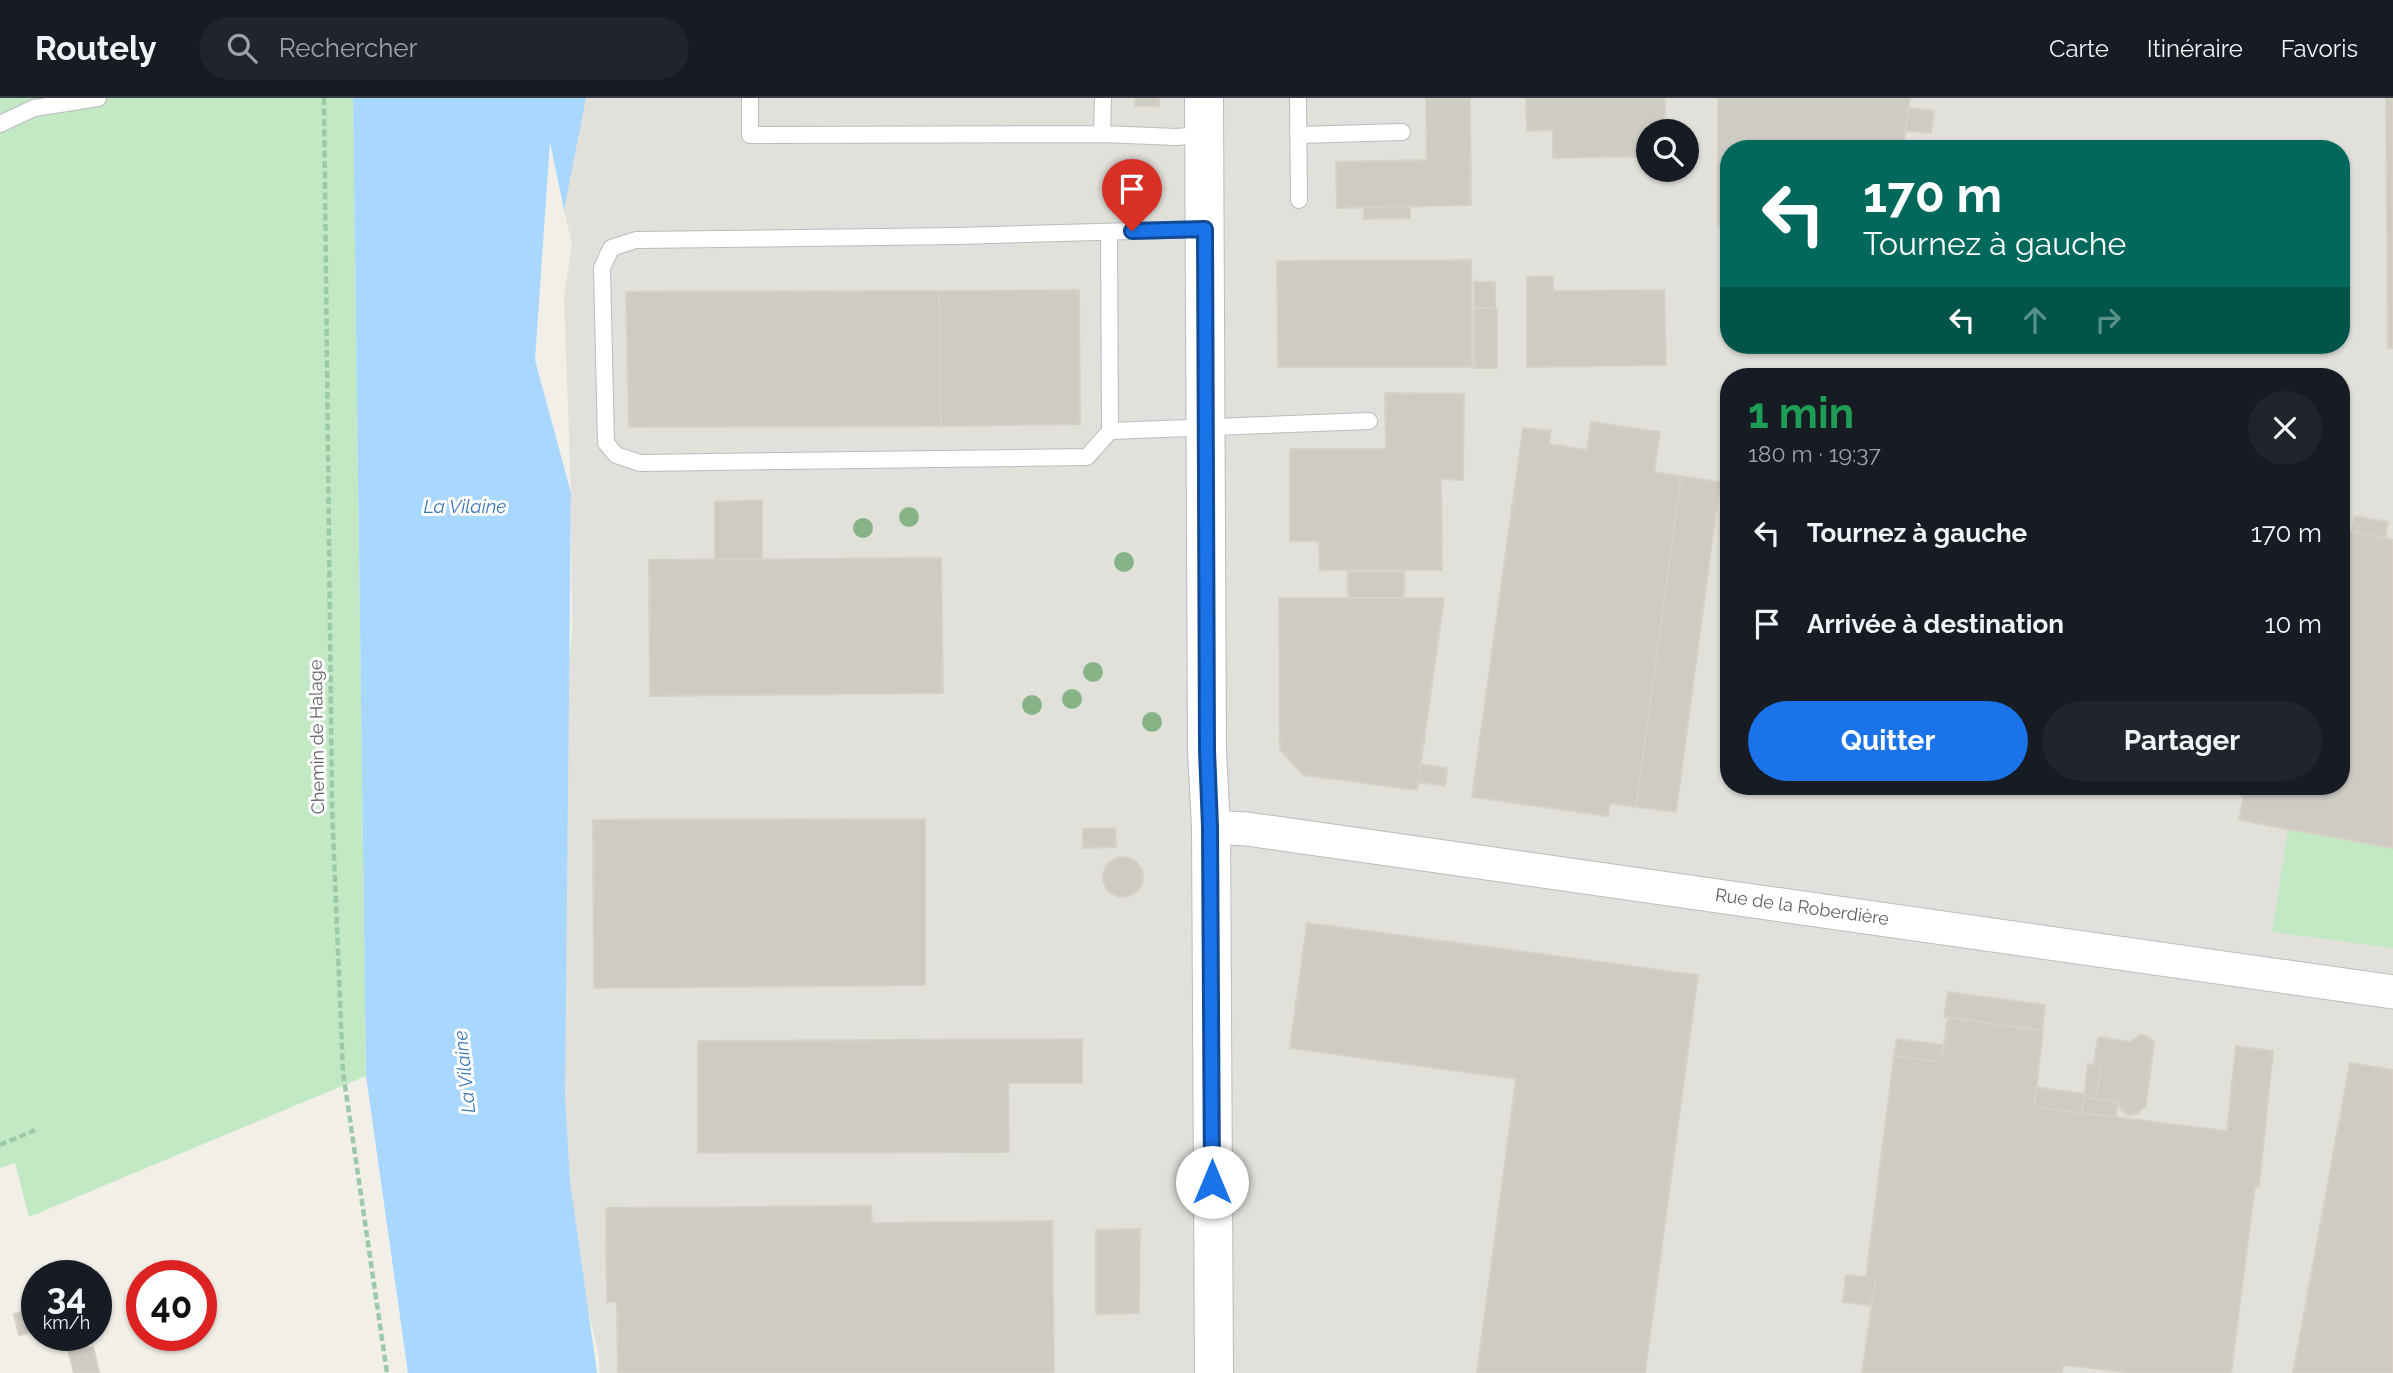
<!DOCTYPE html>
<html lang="fr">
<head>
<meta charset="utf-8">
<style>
  :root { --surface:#171b24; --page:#20242c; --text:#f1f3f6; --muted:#9ea1a6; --line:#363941; --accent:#1a73e8 }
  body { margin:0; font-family:Raleway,sans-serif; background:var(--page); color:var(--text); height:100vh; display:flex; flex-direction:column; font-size:26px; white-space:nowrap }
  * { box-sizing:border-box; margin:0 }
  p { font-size:23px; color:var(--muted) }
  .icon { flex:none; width:38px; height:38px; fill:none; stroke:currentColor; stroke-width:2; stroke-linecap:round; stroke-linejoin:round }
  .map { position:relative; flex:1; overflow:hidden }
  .sheet { position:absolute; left:1720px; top:270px; width:630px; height:427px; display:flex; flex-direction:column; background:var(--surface); border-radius:28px; box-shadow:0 2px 5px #0004 }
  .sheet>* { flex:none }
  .top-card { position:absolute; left:1720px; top:42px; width:630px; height:214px; border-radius:28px; box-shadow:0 2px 5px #0004; background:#00695c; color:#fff; overflow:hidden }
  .controls { position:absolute; left:1636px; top:21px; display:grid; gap:14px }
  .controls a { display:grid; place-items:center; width:63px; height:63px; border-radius:50%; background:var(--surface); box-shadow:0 2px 5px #0004; font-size:35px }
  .speed { position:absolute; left:21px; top:1162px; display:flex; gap:14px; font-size:35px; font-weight:700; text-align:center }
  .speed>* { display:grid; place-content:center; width:91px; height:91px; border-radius:50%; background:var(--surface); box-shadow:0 2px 5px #0004; line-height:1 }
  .speed small { font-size:18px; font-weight:400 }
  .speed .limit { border:10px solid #d22; background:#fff; color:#111 }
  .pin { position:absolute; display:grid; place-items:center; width:60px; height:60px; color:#fff; margin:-72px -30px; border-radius:50% 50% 50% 0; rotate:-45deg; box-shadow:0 0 7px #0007 }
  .pin .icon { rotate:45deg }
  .me { position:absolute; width:77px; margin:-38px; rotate:0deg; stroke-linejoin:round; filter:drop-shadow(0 0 5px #0008) }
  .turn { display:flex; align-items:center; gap:24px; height:147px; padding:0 28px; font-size:32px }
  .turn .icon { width:91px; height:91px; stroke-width:2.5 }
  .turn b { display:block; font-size:49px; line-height:60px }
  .lanes { display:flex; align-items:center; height:66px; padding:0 28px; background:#0003; justify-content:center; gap:35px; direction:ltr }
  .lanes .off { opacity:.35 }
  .round { display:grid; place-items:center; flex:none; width:74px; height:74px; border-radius:37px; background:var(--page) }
  .summary { display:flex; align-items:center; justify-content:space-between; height:119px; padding:0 28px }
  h1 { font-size:42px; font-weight:700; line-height:52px; color:#1e9e55 }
  .button { display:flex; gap:14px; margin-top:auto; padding:14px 28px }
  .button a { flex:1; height:80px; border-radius:42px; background:var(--accent); color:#fff; font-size:28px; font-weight:700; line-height:80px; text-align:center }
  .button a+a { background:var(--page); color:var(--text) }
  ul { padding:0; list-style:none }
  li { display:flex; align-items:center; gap:21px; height:91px; padding:0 28px }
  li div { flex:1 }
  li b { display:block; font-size:26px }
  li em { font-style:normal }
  header { display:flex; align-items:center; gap:42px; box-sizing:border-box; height:98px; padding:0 35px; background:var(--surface); border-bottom:2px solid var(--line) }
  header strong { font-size:33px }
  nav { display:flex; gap:38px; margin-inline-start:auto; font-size:24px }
  .search { width:490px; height:63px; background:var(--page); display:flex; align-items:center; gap:18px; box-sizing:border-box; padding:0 24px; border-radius:38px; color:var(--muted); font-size:26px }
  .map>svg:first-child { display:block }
  .industrial { fill:#e2e0db; fill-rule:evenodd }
  .green { fill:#c2e9c3 }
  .water { fill:#a8d8ff }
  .building { fill:#cecbc5; stroke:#d6d1c4; stroke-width:2 }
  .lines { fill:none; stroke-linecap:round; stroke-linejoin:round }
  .lane-casing { stroke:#b9bcc0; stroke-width:18 }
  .street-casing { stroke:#b9bcc0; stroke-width:35 }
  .secondary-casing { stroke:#b8bbc0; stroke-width:40 }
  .path { stroke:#9bcaa9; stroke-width:4.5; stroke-dasharray:7 3.5; stroke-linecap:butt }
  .lane { stroke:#fff; stroke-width:16 }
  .street { stroke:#fff; stroke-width:33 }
  .secondary { stroke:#fff; stroke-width:38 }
  .tree { fill:#87b486 }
  .route-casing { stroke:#114b97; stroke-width:18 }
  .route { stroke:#1a73e8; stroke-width:12 }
  .labels { text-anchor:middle; stroke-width:6; stroke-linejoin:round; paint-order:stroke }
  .street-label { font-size:18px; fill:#5e6267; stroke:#fff }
  .water-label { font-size:19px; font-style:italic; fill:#3f78b7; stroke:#fff }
</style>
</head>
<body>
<header>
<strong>Routely</strong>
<div class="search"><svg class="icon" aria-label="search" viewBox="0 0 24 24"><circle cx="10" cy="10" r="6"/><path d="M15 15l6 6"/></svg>Rechercher</div>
<nav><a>Carte</a><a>Itinéraire</a><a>Favoris</a></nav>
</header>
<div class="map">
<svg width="2393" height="1275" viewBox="0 0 2393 1275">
  <rect width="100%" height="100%" fill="#f1efe7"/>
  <path class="industrial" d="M570 0H2393V1275H600L598 1252 585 1199 570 1083 557 917 566 593 572 535 571 395 564 199 572 146 564 112ZM1648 33H1687V72H1648ZM1729 51H2342V247H1729ZM1729 278H2342V688H1729Z"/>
  <path class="green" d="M0 0H353L366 978 29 1119 15 1065 0 1070Z
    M2288 731 2393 750V850L2272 834Z"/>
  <path class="water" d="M353 0H586L564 112 550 44 535 262 571 395 565 999 570 1083 597 1275H408L366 978Z"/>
  <path class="building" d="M1135 0H1159V8H1135Z
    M1426 0H1470L1471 107 1337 110 1336 64 1427 62Z
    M1526 0H1665V33H1648V58L1553 60V32L1527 33Z
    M1718 0H1910L1903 51H1729V128H1718Z
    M2386 0H2393V250H2388Z
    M1908 10 1934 13 1931 35 1905 33Z
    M1410 108V120L1364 121V109Z
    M1471 162 1472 269H1278L1277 163Z
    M1553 178V193L1664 192 1666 267 1527 269V179Z
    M1474 184H1495V210H1474Z
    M1079 192 1080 326 941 328 939 193Z
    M871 193H939L941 328 629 329 626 194Z
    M1474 210H1497V270H1474Z
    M1385 295 1464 296 1463 382 1441 381 1442 472H1320L1319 443H1290V351H1386Z
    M1591 324 1660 334 1654 374 1681 378 1636 709 1610 705 1608 718 1472 699 1523 330 1551 333 1549 346 1587 352Z
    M1681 378 1720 384 1676 714 1636 709Z
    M762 402V461L715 462V404Z
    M2355 418 2388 424 2385 440 2352 434Z
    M2342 432 2393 442V750L2239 722 2245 688H2342Z
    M941 460 943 595 650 598 649 462Z
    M1348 474H1404V500H1348Z
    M1279 500H1444L1417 692 1303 677 1280 651Z
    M1420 666 1447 670 1445 688 1418 684Z
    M925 721V887L594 890 593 722Z
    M1115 730 1116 749 1083 750V731Z
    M1103 779a20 20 0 1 1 40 0a20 20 0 1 1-40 0Z
    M1307 825 1698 877 1645 1275H1477L1516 981 1290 950Z
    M1948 894 2045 907 2042 932 1944 919Z
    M1948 919 2043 933 2034 1009 2227 1033 2236 948 2273 953 2259 1089 2255 1088 2231 1275H2135L2063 1267 2062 1275H1862L1876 1180 1866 1179 1894 958 1941 964Z
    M2140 937 2148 939 2154 944 2146 1007 2137 1016 2128 1017 2121 1012 2118 1004 2096 1001 2101 968 2094 967 2098 939 2130 944Z
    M1082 941V985H1008L1009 1054 698 1055V943Z
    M1897 941 1944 947 1941 964 1894 958Z
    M2350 965 2393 972V1275H2293Z
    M2088 966 2101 968 2096 1001 2084 999Z
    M2036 989 2084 996 2082 1015 2034 1009Z
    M2084 999 2118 1004 2116 1019 2082 1015Z
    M871 1108 872 1125 1052 1123 1054 1275H618L617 1204H607L606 1110Z
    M1140 1131 1139 1215 1096 1216V1132Z
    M1846 1177 1876 1180 1871 1208 1843 1204Z
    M37 1211V1233L19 1237 14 1216Z
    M65 1237H85L88 1251 69 1255Z
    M93 1249 99 1274 74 1275 69 1255Z"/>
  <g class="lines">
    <g class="lane-casing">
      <path id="lane" d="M750 0V37L1102 36
        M1103 0 1102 36 1176 39 1204 37
        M1298 0 1299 102
        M0 26 34 10 98 0
        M1298 37 1402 34
        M1205 131 957 138 636 142 611 150 602 170 606 345 616 357 640 365 1087 359 1110 333 1369 323
        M1109 134 1110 333"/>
    </g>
    <g class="street-casing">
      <path id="street" d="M1211 729 1247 731 2393 894"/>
    </g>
    <g class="secondary-casing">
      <path id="secondary" d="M1204 0 1207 652 1211 729 1214 1275"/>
    </g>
    <path class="path" d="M324 0 332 710 343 974 387 1275
      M0 1047 35 1032"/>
    <use href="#lane" class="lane"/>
    <use href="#street" class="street"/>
    <use href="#secondary" class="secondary"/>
  </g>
  <g class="tree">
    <circle cx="909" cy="419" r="10"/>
    <circle cx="863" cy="430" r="10"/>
    <circle cx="1124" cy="464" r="10"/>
    <circle cx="1093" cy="574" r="10"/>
    <circle cx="1072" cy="601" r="10"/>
    <circle cx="1032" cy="607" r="10"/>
    <circle cx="1152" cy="624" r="10"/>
  </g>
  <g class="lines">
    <g class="route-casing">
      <path id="route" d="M1132 133 1205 131 1207 652 1210 729 1212 1084"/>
    </g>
    <use href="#route" class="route"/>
  </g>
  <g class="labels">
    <g class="street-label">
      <text transform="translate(317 639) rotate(-91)" y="6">Chemin de Halage</text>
      <text transform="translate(1802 809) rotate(8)" y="6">Rue de la Roberdière</text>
    </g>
    <g class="water-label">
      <text x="465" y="415">La Vilaine</text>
      <text transform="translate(464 974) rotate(-96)" y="7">La Vilaine</text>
    </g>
  </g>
</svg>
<div class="controls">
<a><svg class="icon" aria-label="search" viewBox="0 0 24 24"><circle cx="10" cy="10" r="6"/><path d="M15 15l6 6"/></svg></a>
</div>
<div class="speed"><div>34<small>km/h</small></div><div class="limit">40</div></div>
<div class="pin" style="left:1132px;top:133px;background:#d93025"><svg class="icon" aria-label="arrive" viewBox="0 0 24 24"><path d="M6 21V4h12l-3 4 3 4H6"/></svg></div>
<svg class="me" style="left:1212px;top:1084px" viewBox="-20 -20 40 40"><circle r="19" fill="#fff"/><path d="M0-13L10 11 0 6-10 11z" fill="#1a73e8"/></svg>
<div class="top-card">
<div class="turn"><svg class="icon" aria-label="left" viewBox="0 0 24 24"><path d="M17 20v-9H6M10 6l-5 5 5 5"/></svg><div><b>170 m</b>Tournez à gauche</div></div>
<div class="lanes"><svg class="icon" aria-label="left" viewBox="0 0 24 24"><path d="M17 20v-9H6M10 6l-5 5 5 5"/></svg><svg class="icon off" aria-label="ahead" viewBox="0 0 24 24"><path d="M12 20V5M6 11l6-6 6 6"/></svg><svg class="icon off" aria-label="right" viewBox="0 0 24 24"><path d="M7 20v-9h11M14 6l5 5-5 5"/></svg></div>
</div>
<section class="sheet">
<div class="summary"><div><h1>1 min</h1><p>180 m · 19:37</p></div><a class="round"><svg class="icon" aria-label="close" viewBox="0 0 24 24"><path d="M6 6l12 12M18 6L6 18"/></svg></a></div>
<ul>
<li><svg class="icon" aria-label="left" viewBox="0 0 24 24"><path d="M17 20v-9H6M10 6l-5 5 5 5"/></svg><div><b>Tournez à gauche</b></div><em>170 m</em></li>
<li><svg class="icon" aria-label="arrive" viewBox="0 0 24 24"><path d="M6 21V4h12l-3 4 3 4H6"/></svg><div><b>Arrivée à destination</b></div><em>10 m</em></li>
</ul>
<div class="button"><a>Quitter</a><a>Partager</a></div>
</section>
</div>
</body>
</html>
